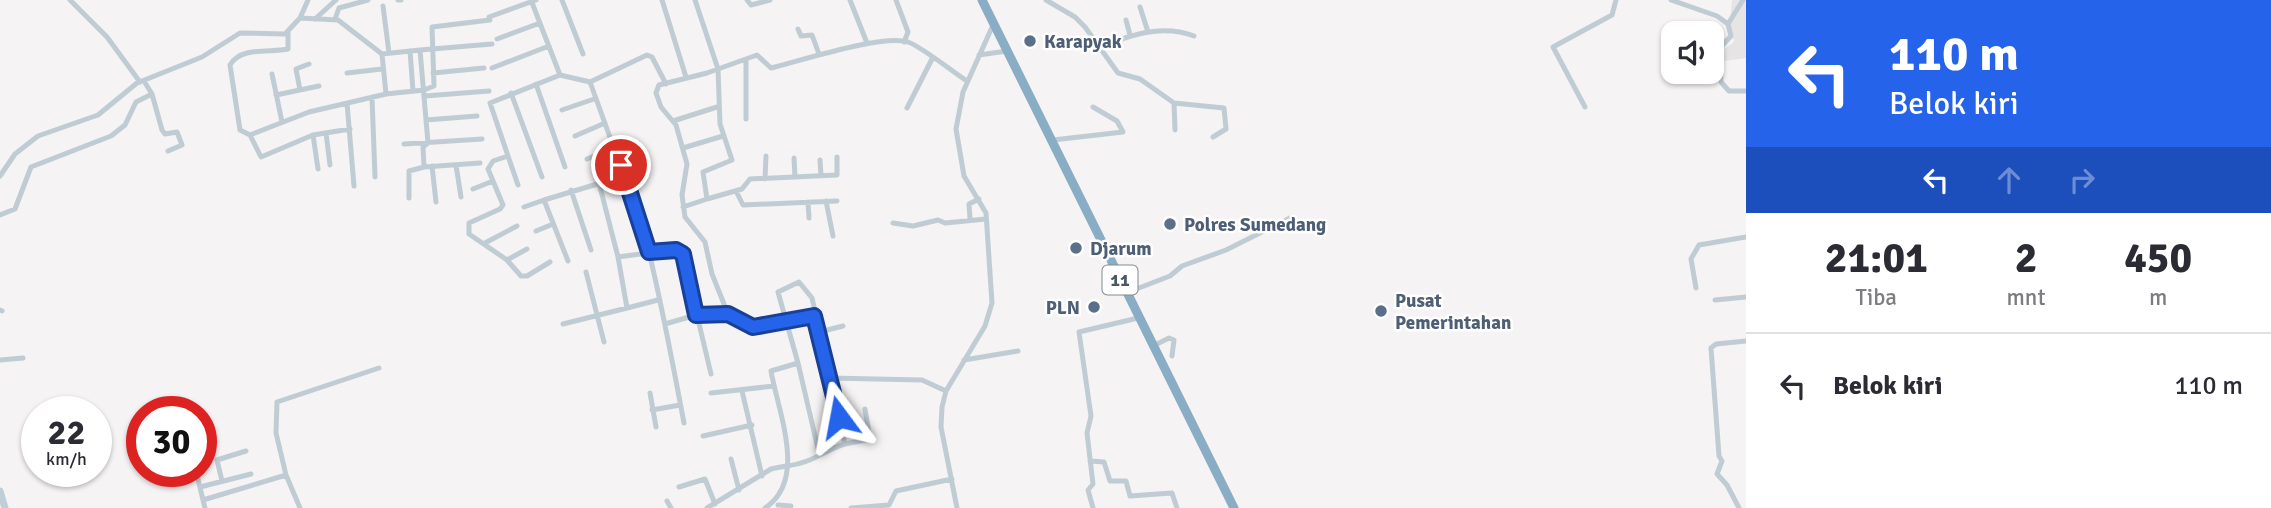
<!DOCTYPE html>
<html lang="id">
<head>
<meta charset="utf-8">
<style>
  :root { --surface:#fff; --page:#f7f7f7; --text:#2b2b33; --muted:#7c7c81; --line:#e1e1e2 }
  body { margin:0; font-family:Signika,sans-serif; background:var(--page); color:var(--text); height:100vh; display:flex; flex-direction:column; font-size:26px; white-space:nowrap }
  * { box-sizing:border-box; margin:0 }
  p { font-size:23px; color:var(--muted) }
  .icon { flex:none; width:38px; height:38px; fill:none; stroke:currentColor; stroke-width:2; stroke-linecap:round; stroke-linejoin:round }
  .map { position:relative; flex:1; overflow:hidden }
  .sheet { display:flex; flex-direction:column; background:var(--surface); width:525px }
  .sheet>* { flex:none }
  .guide { background:#2563eb; color:#fff; overflow:hidden }
  .fabs { position:absolute; left:1661px; top:21px; display:grid; gap:14px }
  .fabs a { display:grid; place-items:center; width:63px; height:63px; border-radius:14px; background:var(--surface); box-shadow:0 2px 5px #0004; font-size:35px }
  .speed { position:absolute; left:21px; top:396px; display:flex; gap:14px; font-size:35px; font-weight:700; text-align:center }
  .speed>* { display:grid; place-content:center; width:91px; height:91px; border-radius:50%; background:var(--surface); box-shadow:0 2px 5px #0004; line-height:1 }
  .speed small { font-size:18px; font-weight:400 }
  .speed .limit { border:10px solid #d22; background:#fff; color:#111 }
  .pin { position:absolute; display:grid; place-items:center; width:60px; height:60px; color:#fff; margin:-30px; border:4px solid #fff; border-radius:50%; box-shadow:0 2px 7px #0007 }
  .me { position:absolute; width:77px; margin:-38px; rotate:347deg; stroke-linejoin:round; filter:drop-shadow(0 0 5px #0008) }
  .turn { display:flex; align-items:center; gap:24px; height:147px; padding:0 28px; font-size:32px }
  .turn .icon { width:91px; height:91px; stroke-width:2.5 }
  .turn b { display:block; font-size:49px; line-height:60px }
  .lanes { display:flex; align-items:center; height:66px; padding:0 28px; background:#0003; justify-content:center; gap:35px; direction:ltr }
  .lanes .off { opacity:.35 }
  .eta { display:flex; justify-content:space-evenly; align-items:center; height:119px; text-align:center }
  .eta b { font-size:42px; font-weight:700; line-height:49px }
  ul { padding:0; list-style:none }
  li { display:flex; align-items:center; gap:21px; height:105px; padding:0 28px; border-top:2px solid var(--line) }
  li div { flex:1 }
  li b { display:block; font-size:26px }
  li em { font-style:normal }
  main { display:flex; flex:1; min-height:0 }
  .map>svg:first-child { display:block }
  .education { fill:#e6e4e5 }
  .lines { fill:none; stroke-linecap:round; stroke-linejoin:round }
  .street { stroke:#c0ccd3; stroke-width:5 }
  .secondary { stroke:#c0ced7; stroke-width:7 }
  .highway { stroke:#88adc4; stroke-width:9 }
  .route-casing { stroke:#184099; stroke-width:18 }
  .route { stroke:#2563eb; stroke-width:12 }
  .service-dot { fill:#5c6f8a; stroke:#fff; stroke-width:2.5 }
  .labels { text-anchor:middle; stroke-width:5; stroke-linejoin:round; paint-order:stroke }
  .shield { fill:#fff; stroke:#808b91; stroke-width:2 }
  .shield-label { font-size:18px; font-weight:bold; fill:#495962 }
  .service-label { font-size:19px; font-weight:bold; fill:#4e5e75; stroke:#fff; text-anchor:start }
</style>
</head>
<body>
<main>
<div class="map">
<svg width="1746" height="508" viewBox="0 0 1746 508">
  <rect width="100%" height="100%" fill="#f5f3f3"/>
  <path class="education" d="M1732 0H1746V58L1724 61 1723 50 1734 42 1730 22Z"/>
  <g class="lines">
    <path class="street" d="M70 0 107 37 140 82
      M398 0H401
      M531 0 560 75
      M562 0 583 54
      M662 0 686 77
      M747 0 751 5 770 0
      M850 0 867 43
      M896 0 908 32 904 42
      M1046 0 1075 17 1085 27 1118 73 1140 79 1174 103 1224 108 1226 129 1213 137
      M1671 0 1717 16 1728 24 1731 36 1720 48 1721 82 1729 91H1746
      M383 6 389 53
      M1140 7 1148 32
      M489 17 536 0
      M300 18 308 0
      M315 19 336 0
      M335 19 339 8 368 0
      M1126 20 1130 35
      M1728 24 1743 0
      M798 29 801 36 812 35 819 54
      M497 39 540 23
      M1099 47C1131 35 1161 24 1194 36
      M420 50 492 44
      M410 51 413 91
      M979 55 1007 51
      M492 68 549 46
      M347 73 382 69
      M433 73 484 68
      M272 74 282 122
      M536 84 565 167
      M300 90 296 69 309 64
      M511 93 542 177
      M152 94 162 130 165 134 177 132 182 145 168 151
      M386 94 424 90 434 86 432 27 490 20
      M276 95 319 86
      M425 96 489 91
      M372 97 375 177
      M347 103 354 186
      M1174 103 1175 130
      M1585 107 1553 47 1612 15 1616 0
      M907 108 932 59
      M562 110 594 99
      M746 119V59
      M426 120 477 116
      M673 121 717 107
      M326 133 330 165
      M250 135 240 130 230 65C241 46 270 53 288 49V32
      M313 135 261 157 250 135 309 112 386 94 382 54
      M575 136 605 123
      M1053 140 1123 132 1117 121 1093 107
      M404 144 482 139
      M683 148 723 136
      M508 156 518 185
      M794 158 795 177
      M587 159 614 148
      M820 160 821 176
      M456 165 461 197
      M432 166 436 202
      M318 169 313 135 350 129
      M0 176 15 154 38 136 98 115 137 83 202 57 240 33 285 34 300 18 338 20 382 54 420 50 428 143 423 147 424 167 480 163
      M624 176C631 200 642 224 648 248 662 305 673 365 684 423
      M765 179 766 156
      M599 183 618 257 627 308 658 300
      M473 189 493 181
      M571 190 591 250
      M736 191 743 205 837 201
      M409 198V171L424 167
      M707 199 742 189 750 179 837 175V157
      M826 201 833 236
      M808 202 809 218
      M524 207 544 200
      M683 207 707 199 703 172 732 160 720 124 718 69 695 0
      M0 215 15 209 31 167 111 136 125 125 136 102 152 94 144 81
      M970 219 969 204 979 199
      M893 223 913 226 938 220 945 223 986 219
      M536 231 553 224
      M485 243 517 226
      M618 257 670 250 682 252 711 374
      M507 260 527 249
      M568 261 544 200 624 176 590 82 647 55 652 57 666 84
      M550 262 527 276H521L507 260 469 234V223L500 209 503 205 488 169 493 161 508 156 490 103 560 75 590 82
      M586 272 604 342
      M1696 288 1691 259 1699 245 1746 237
      M1126 293 1170 276 1182 266 1226 250 1292 217
      M1715 300 1746 297
      M0 310 2 311
      M728 314 712 274 705 242 685 217 682 195 687 164 676 125 661 107 656 93 659 85 707 73 757 55 771 68C800 61 882 34 908 42 922 47 953 72 967 81
      M563 324 627 308
      M665 324 696 315 728 314 753 327 814 316
      M819 332 843 326
      M1153 346 1169 338 1174 340 1172 356
      M0 360 23 358
      M964 360 1018 351
      M798 363 819 453
      M830 378 922 380 946 391
      M742 391 762 476
      M650 393 656 427
      M711 393 774 386
      M652 410 680 405
      M703 436 752 425
      M845 444 870 439 865 409
      M731 459 739 490
      M1090 461 1104 462 1110 481H1126L1130 496 1172 493 1177 508
      M196 471 205 508
      M286 475 300 508
      M222 481 217 460 246 451
      M200 487 251 474
      M679 487 705 479 715 504
      M203 500 286 475 276 433 277 402 379 368
      M667 501 671 508
      M778 505 791 506
      M707 508 771 469C782 466 793 466 804 462 818 458 830 448 845 444L812 298 799 282 778 292 798 363 771 371C778 412 808 480 765 508
      M851 508 889 505 896 491 952 479
      M957 508 941 427 942 407 946 391 985 326 992 303 986 213 964 176 956 129 963 92 993 25
      M1093 508 1088 490 1093 484 1087 433 1091 416 1079 332 1138 318
      M1739 508 1727 485 1717 474 1722 461 1719 456 1711 348 1716 344 1746 341"/>
    <path class="secondary" d="M0 491 5 508"/>
    <path class="highway" d="M982 0 1234 508"/>
  </g>
  <g class="lines">
    <g class="route-casing">
      <path id="route" d="M621 165 649 252 676 250 683 254 696 315 728 314 753 327 814 316 839 417"/>
    </g>
    <use href="#route" class="route"/>
  </g>
  <g class="service-dot">
    <circle cx="1030" cy="41" r="7"/>
    <circle cx="1170" cy="224" r="7"/>
    <circle cx="1076" cy="248" r="7"/>
    <circle cx="1094" cy="307" r="7"/>
    <circle cx="1381" cy="311" r="7"/>
  </g>
  <g class="labels">
    <rect class="shield" x="1102.5" y="265.5" width="35" height="29" rx="5"/>
    <g class="shield-label">
      <text x="1120" y="286">11</text>
    </g>
    <g class="service-label">
      <text x="1044" y="48">Karapyak</text>
      <text x="1184" y="231">Polres Sumedang</text>
      <text x="1090" y="255">Djarum</text>
      <text x="1395" y="307">Pusat<tspan x="1395" dy="22">Pemerintahan</tspan></text>
      <text x="1080" y="314" text-anchor="end">PLN</text>
    </g>
  </g>
</svg>
<div class="fabs">
<a><svg class="icon" aria-label="sound" viewBox="0 0 24 24"><path d="M4 9h4l5-4v14l-5-4H4zM17 9q2 3 0 6"/></svg></a>
</div>
<div class="speed"><div>22<small>km/h</small></div><div class="limit">30</div></div>
<div class="pin" style="left:621px;top:165px;background:#d93025"><svg class="icon" aria-label="arrive" viewBox="0 0 24 24"><path d="M6 21V4h12l-3 4 3 4H6"/></svg></div>
<svg class="me" style="left:839px;top:417px" viewBox="-20 -20 40 40"><path d="M0-17L14 15 0 8-14 15z" fill="#2563eb" stroke="#fff" stroke-width="4"/></svg>
</div>
<section class="sheet">
<div class="guide">
<div class="turn"><svg class="icon" aria-label="left" viewBox="0 0 24 24"><path d="M17 20v-9H6M10 6l-5 5 5 5"/></svg><div><b>110 m</b>Belok kiri</div></div>
<div class="lanes"><svg class="icon" aria-label="left" viewBox="0 0 24 24"><path d="M17 20v-9H6M10 6l-5 5 5 5"/></svg><svg class="icon off" aria-label="ahead" viewBox="0 0 24 24"><path d="M12 20V5M6 11l6-6 6 6"/></svg><svg class="icon off" aria-label="right" viewBox="0 0 24 24"><path d="M7 20v-9h11M14 6l5 5-5 5"/></svg></div>
</div>
<div class="eta">
<div><b>21:01</b><p>Tiba</p></div>
<div><b>2</b><p>mnt</p></div>
<div><b>450</b><p>m</p></div>
</div>
<ul>
<li><svg class="icon" aria-label="left" viewBox="0 0 24 24"><path d="M17 20v-9H6M10 6l-5 5 5 5"/></svg><div><b>Belok kiri</b></div><em>110 m</em></li>
</ul>
</section>
</main>
</body>
</html>
